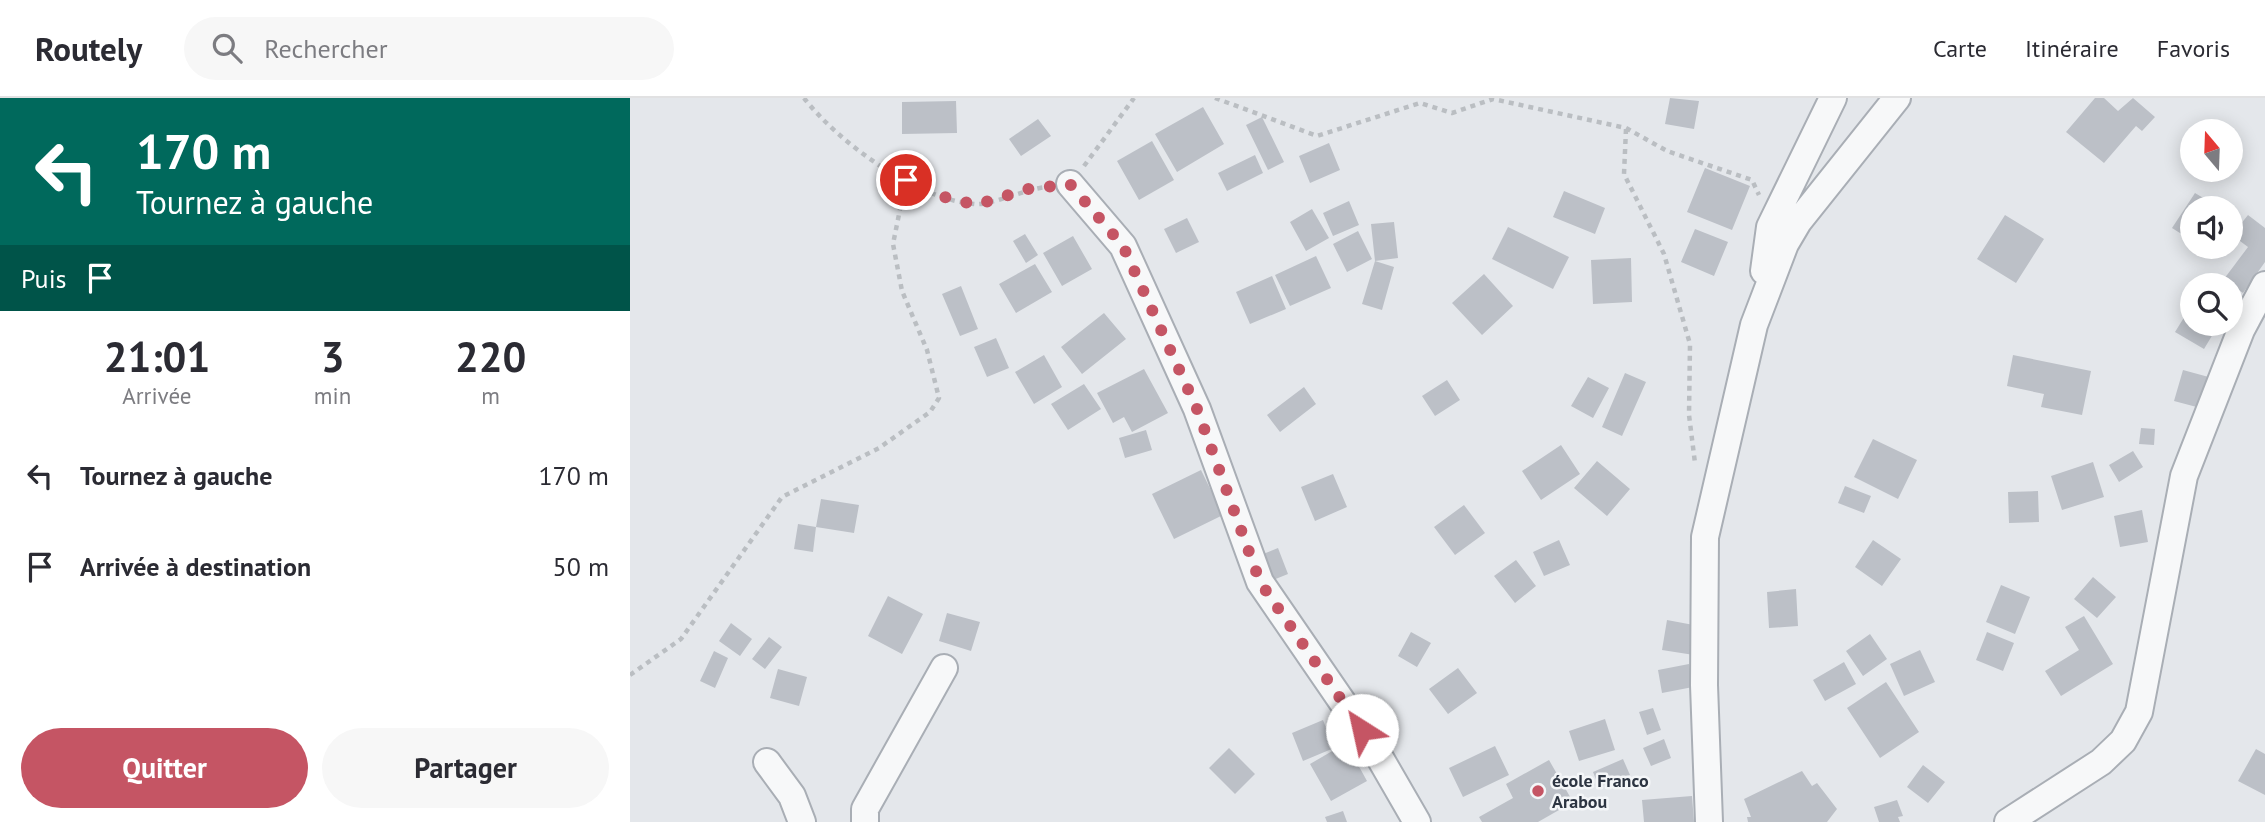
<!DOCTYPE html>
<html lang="fr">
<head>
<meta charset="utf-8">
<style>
  :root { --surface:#fff; --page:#f7f7f7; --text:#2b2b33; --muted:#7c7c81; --line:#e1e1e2; --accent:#c55564 }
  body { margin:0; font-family:"PT Sans",sans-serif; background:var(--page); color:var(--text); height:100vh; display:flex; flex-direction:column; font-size:26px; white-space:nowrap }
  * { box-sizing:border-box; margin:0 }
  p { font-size:23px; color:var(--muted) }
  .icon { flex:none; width:38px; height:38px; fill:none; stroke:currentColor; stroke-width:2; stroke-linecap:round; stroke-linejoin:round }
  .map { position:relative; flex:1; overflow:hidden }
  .side { display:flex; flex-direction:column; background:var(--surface); width:630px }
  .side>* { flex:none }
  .guide { background:#00695c; color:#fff; overflow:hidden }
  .needle { width:46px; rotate:341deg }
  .tools { position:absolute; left:1550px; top:21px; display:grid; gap:14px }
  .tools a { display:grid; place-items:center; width:63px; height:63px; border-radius:50%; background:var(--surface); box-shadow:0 4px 18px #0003; font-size:35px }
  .pin { position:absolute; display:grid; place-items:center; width:60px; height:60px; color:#fff; margin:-30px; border:4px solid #fff; border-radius:50%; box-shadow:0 2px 7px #0007 }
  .me { position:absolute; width:77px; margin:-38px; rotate:325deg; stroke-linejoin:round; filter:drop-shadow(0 0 5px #0008) }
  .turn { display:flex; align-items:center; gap:24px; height:147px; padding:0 21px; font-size:32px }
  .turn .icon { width:91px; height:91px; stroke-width:2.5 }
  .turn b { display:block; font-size:49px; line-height:60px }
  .then { display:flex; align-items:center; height:66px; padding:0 21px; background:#0003; gap:14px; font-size:26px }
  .eta { display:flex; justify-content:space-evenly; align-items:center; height:119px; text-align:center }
  .eta b { font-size:42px; font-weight:700; line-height:49px }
  .primary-button { display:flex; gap:14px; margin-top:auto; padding:14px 21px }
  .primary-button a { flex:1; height:80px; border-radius:42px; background:var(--accent); color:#fff; font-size:28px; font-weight:700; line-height:80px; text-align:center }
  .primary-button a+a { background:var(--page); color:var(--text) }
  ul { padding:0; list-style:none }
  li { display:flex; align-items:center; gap:21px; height:91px; padding:0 21px }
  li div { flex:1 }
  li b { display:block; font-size:26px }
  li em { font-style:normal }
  header { display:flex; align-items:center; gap:42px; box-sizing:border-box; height:98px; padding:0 35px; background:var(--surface); border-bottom:2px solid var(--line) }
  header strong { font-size:33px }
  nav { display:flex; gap:38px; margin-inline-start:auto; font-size:24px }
  .search { width:490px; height:63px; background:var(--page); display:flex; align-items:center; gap:18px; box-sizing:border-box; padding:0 24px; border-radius:38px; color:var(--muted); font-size:26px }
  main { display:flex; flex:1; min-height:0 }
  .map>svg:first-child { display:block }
  .building { fill:#bcc0c7 }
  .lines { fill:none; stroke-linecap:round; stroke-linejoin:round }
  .minor-casing { stroke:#a9aeb5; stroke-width:30 }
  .path { stroke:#babec2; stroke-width:4.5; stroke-dasharray:5 5; stroke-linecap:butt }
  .minor { stroke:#f7f8f9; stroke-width:26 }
  .route { stroke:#c55564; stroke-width:12; stroke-dasharray:0 21.6 }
  .poi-dot { fill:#c55564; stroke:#f4f6f8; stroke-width:2.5 }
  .labels { text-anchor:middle; stroke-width:5; stroke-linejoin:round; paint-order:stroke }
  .poi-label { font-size:18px; font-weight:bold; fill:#2d3542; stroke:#f4f6f8; text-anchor:start }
</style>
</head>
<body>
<header>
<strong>Routely</strong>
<div class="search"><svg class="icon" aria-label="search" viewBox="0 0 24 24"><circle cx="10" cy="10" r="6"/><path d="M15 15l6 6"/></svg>Rechercher</div>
<nav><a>Carte</a><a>Itinéraire</a><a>Favoris</a></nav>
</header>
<main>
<section class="side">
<div class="guide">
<div class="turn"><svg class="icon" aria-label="left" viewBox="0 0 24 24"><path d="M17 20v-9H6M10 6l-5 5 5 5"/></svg><div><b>170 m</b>Tournez à gauche</div></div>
<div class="then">Puis<svg class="icon" aria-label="arrive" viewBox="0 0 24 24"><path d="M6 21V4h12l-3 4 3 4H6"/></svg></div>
</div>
<div class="eta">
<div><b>21:01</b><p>Arrivée</p></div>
<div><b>3</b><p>min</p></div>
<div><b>220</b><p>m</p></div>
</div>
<ul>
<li><svg class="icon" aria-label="left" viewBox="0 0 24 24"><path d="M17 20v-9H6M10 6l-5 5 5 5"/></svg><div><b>Tournez à gauche</b></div><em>170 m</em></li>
<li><svg class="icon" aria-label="arrive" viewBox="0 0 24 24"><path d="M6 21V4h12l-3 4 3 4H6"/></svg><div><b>Arrivée à destination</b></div><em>50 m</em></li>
</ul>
<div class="primary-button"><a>Quitter</a><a>Partager</a></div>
</section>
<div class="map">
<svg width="1635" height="724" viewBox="0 0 1635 724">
  <rect width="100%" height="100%" fill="#e4e7eb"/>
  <path class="building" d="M1040 0 1069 3 1064 31 1035 26Z
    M1465 0H1474L1488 13 1503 0 1525 19 1512 33 1506 28 1474 65 1436 34Z
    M326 3 327 35 272 36V4Z
    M573 9 594 46 547 74 525 36Z
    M632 19 654 64 638 72 616 27Z
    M408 21 421 38 391 58 379 41Z
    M522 43 544 82 509 102 487 63Z
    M699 45 710 72 680 85 669 58Z
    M625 57 633 75 597 93 588 75Z
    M1075 70 1120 88 1102 132 1057 114Z
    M934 93 975 110 965 136 923 119Z
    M1565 95 1585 107 1583 110H1563L1561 142 1542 130Z
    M719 103 729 127 703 138 693 115Z
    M682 111 699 140 676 153 660 124Z
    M1375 117 1414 141 1386 185 1347 161Z
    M1618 117 1635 130V164L1613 195 1594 181 1618 149 1602 137Z
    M557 120 569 144 546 155 534 131Z
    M764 124 768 160 745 163 741 126Z
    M878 129 939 159 923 191 862 161Z
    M1065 131 1098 144 1084 178 1051 164Z
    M728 133 742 161 717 174 703 146Z
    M395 136 408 157 396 165 383 143Z
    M443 138 462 171 432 188 413 155Z
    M686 158 701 190 660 208 645 177Z
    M1001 160 1002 204 963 206 961 162Z
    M745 163 764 169 752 212 732 206Z
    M405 166 422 194 386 215 369 186Z
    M854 176 883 208 852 237 822 205Z
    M642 178 656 211 620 226 606 194Z
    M331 188 348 231 330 238 312 196Z
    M1563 205V226H1589L1574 251 1545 234Z
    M474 215 496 241 452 276 431 249Z
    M366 240 379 270 357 279 344 249Z
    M414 257 432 289 404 306 385 274Z
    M1383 257 1461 273 1452 317 1411 309 1414 296 1377 288Z
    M514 271 538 315 502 334 494 319 483 325 467 295Z
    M1553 272 1586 281 1578 312 1544 303Z
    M995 275 1016 284 992 338 972 329Z
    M958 279 979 290 963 320 941 308Z
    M817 282 830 302 805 318 792 298Z
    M454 286 471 311 438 332 421 306Z
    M674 289 686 306 650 334 637 317Z
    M1511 330 1525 331 1524 347 1509 346Z
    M516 332 522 352 495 360 489 340Z
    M1243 341 1287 362 1268 401 1224 379Z
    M931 347 950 376 911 402 892 373Z
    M1503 353 1513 369 1489 384 1479 367Z
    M967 363 1000 391 977 418 944 390Z
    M1463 364 1474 399 1432 412 1421 378Z
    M571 372 593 417 544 441 522 396Z
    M703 376 717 409 685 423 671 389Z
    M1215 388 1241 398 1234 415 1208 405Z
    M1408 393 1409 424 1379 425 1378 394Z
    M191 401 229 407 224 435 186 429Z
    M834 407 855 435 825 457 804 429Z
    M1512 412 1518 444 1490 449 1484 418Z
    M168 426 186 429 183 454 164 451Z
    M929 442 940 467 914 478 903 454Z
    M1243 442 1271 461 1252 488 1225 469Z
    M648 450 658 476 633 486 623 460Z
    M886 462 906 488 885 505 864 478Z
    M1463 479 1486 499 1467 520 1444 501Z
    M1371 487 1400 499 1385 536 1356 524Z
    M1166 491 1168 528 1139 530 1137 494Z
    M258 498 293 516 272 556 238 538Z
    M317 515 350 524 341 553 309 543Z
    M1454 518 1483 566 1431 598 1415 573 1449 552 1435 529Z
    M1037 522 1069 528 1064 557 1032 552Z
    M101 525 122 541 110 558 89 543Z
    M781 534 801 545 787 569 768 558Z
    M1357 534 1384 545 1373 573 1346 562Z
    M1240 536 1257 561 1233 578 1216 553Z
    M139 539 152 549 135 571 122 561Z
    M1290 552 1305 584 1274 598 1260 566Z
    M84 553 98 560 85 590 70 583Z
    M1214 564 1226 586 1195 603 1183 582Z
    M1059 566 1063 589 1032 595 1028 572Z
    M828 570 847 595 818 616 799 591Z
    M148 571 177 579 169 608 140 600Z
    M1256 584 1289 634 1250 660 1217 610Z
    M1023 610 1031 632 1017 637 1009 614Z
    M975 621 985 652 949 663 939 633Z
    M693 622 704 650 673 663 662 635Z
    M1034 641 1041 660 1021 668 1013 650Z
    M716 645 737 683 701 703 680 666Z
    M865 648 879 677 833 699 819 670Z
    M599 650 625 676 605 696 579 670Z
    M1626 651 1635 656V697L1608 683Z
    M993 661 1000 677 969 689 963 674Z
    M919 662 943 704 908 724H852L849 719 883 700 876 686Z
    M1293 667 1315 684 1298 705 1277 689Z
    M1172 673 1182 688 1187 685 1207 711 1197 724H1118L1117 719H1121L1114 701Z
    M1062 698 1064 724H1014L1012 702Z
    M1267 702 1273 718 1268 719 1270 724H1249L1244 709Z
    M713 713 717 724H697L695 719Z"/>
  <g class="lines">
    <g class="minor-casing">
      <path id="minor" d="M440 86 493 148 567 311 630 484 746 653 787 724
        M1134 173 1140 129 1203 0
        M137 664 162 698 172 724
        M235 724V711L314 570
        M1079 724 1074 587 1075 439 1124 227 1155 146 1168 124 1267 0
        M1378 724 1471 664 1493 643 1509 614 1554 378 1611 232 1635 187"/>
    </g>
    <path class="path" d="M174 0C209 45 286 101 344 106 359 108 396 91 416 89
      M585 0 687 38 790 5 822 15 863 1 996 30 1037 53 1122 82 1129 97
      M996 31 994 76 1034 156 1060 246 1059 317 1065 365
      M454 68 504 0
      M0 577 51 541 152 399 249 350 300 314 309 300 297 252 272 193 263 146 276 82"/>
    <use href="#minor" class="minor"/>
  </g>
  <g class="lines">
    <path class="route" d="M276 82 303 96 346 107 398 91 440 86 493 148 567 311 630 484 732 632"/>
  </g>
  <circle class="poi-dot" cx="908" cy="693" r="7"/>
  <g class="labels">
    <g class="poi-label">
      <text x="922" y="689">école Franco<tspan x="922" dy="21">Arabou</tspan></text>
    </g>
  </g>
</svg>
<div class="tools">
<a><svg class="needle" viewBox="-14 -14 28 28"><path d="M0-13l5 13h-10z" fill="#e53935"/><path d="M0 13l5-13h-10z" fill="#7c7c81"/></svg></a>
<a><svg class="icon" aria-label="sound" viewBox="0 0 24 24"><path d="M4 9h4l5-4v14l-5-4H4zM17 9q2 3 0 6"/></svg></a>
<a><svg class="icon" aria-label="search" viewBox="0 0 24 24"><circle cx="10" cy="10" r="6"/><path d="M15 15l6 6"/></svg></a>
</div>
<div class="pin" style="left:276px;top:82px;background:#d93025"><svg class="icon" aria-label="arrive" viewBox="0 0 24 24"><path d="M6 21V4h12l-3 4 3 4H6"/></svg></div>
<svg class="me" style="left:732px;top:632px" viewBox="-20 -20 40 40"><circle r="19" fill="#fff"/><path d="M0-13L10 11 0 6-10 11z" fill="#c55564"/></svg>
</div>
</main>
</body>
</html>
